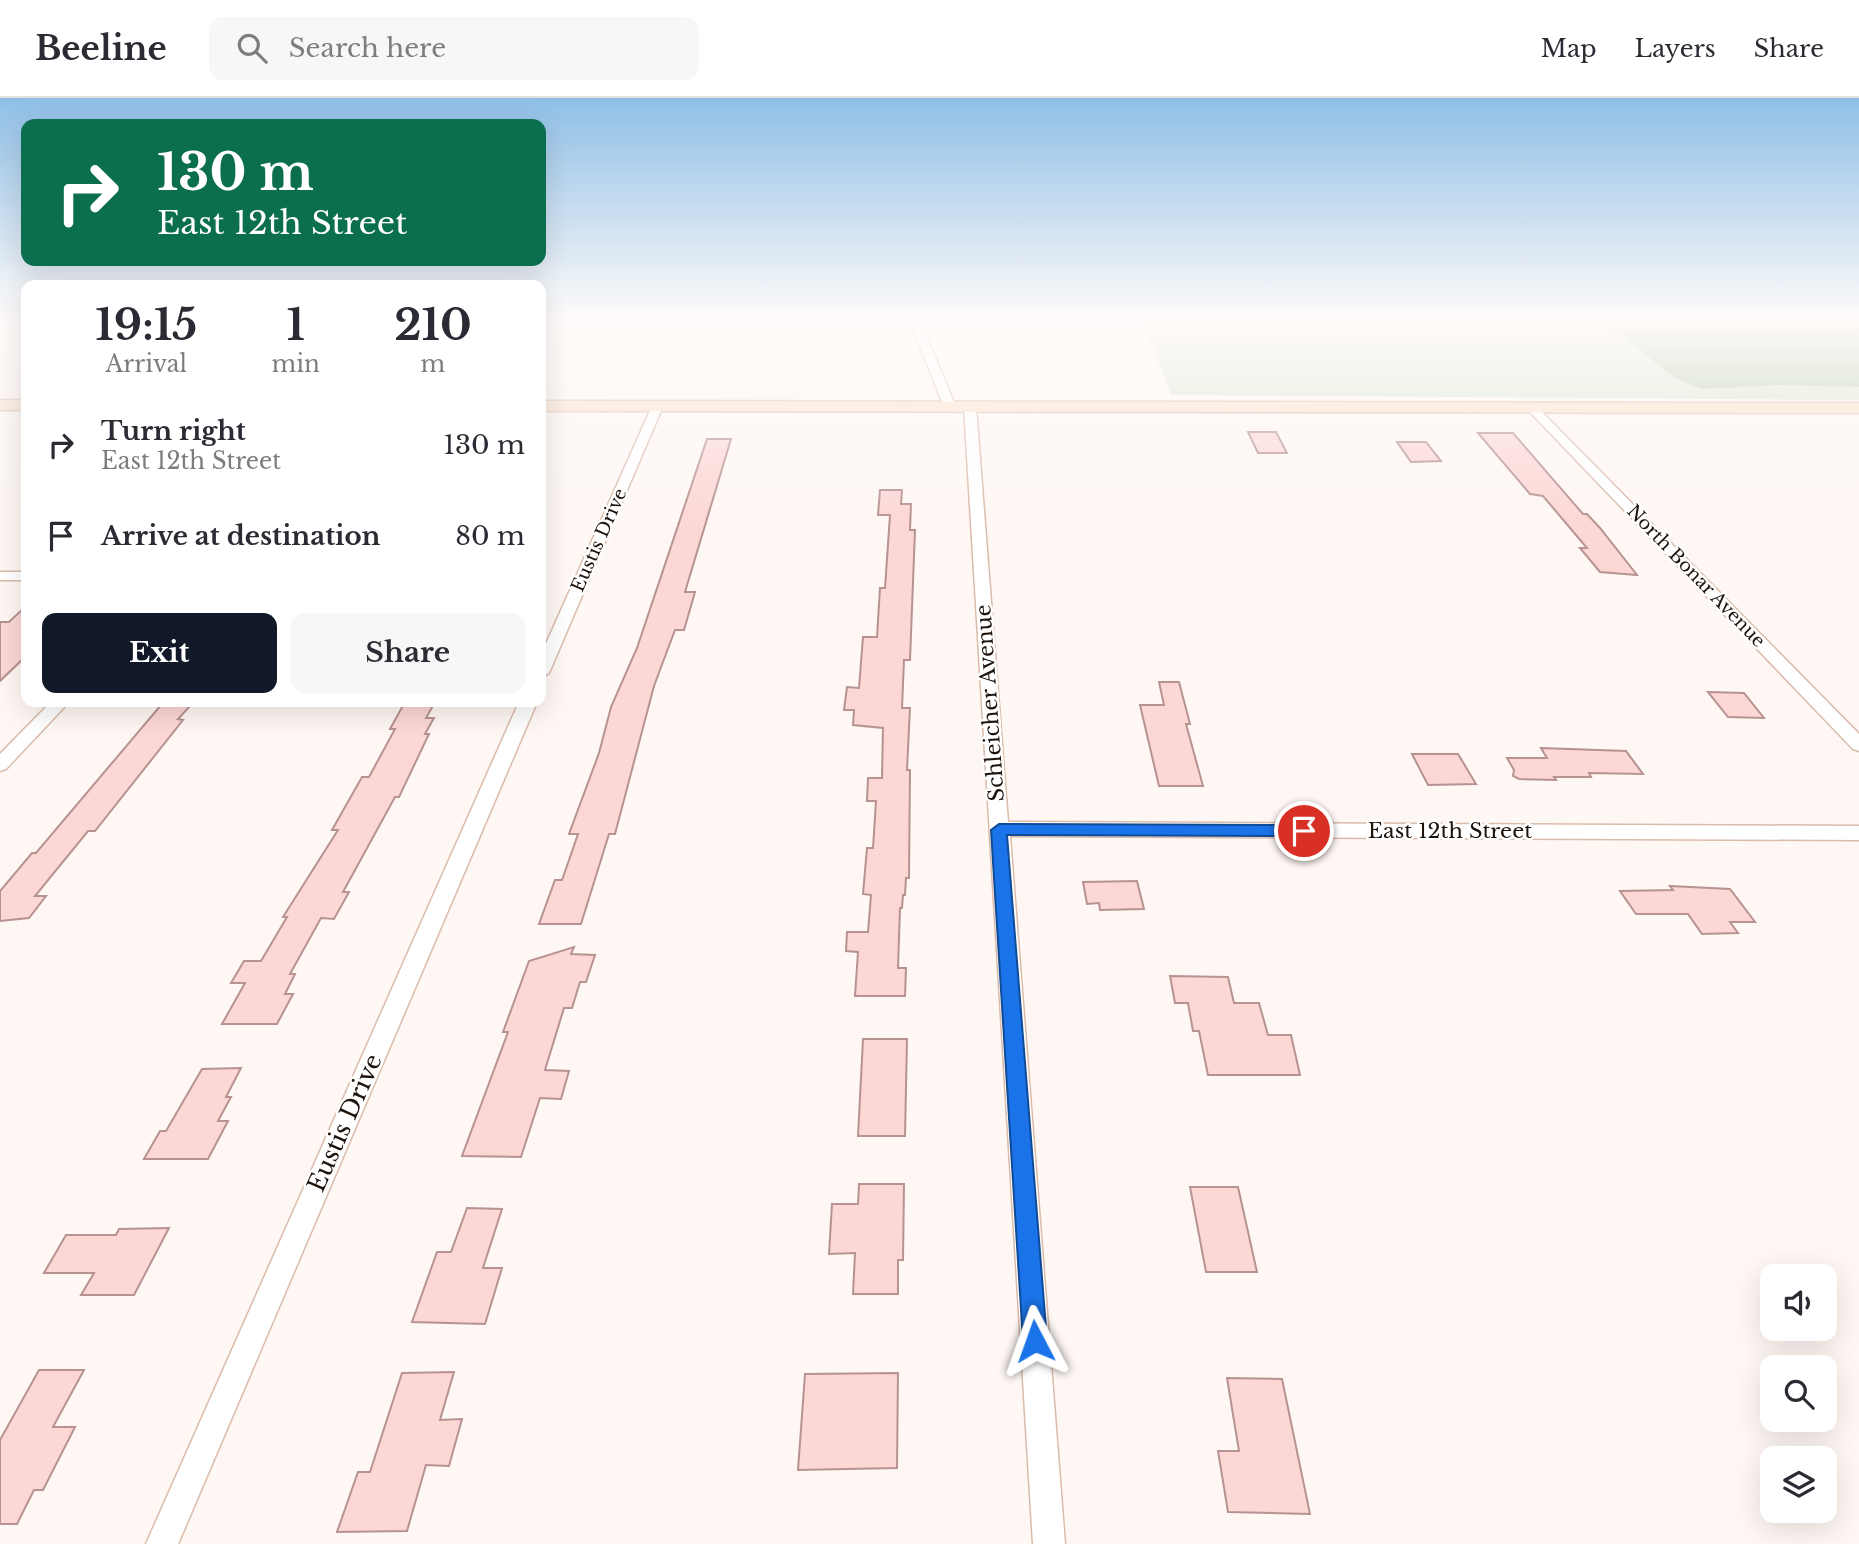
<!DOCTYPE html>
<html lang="en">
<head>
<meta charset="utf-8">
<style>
  :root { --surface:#fff; --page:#f7f7f7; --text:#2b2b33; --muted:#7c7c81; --line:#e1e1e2; --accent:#111827 }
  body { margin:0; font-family:"Libre Baskerville",serif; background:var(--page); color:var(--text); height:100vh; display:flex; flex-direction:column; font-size:26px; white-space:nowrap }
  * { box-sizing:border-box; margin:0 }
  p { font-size:23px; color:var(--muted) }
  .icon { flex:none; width:38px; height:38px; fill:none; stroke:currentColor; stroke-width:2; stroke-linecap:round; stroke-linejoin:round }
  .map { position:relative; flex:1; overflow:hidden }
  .panel { position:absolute; left:21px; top:182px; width:525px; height:427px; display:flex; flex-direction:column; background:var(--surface); border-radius:14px; box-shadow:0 7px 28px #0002 }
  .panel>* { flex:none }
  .top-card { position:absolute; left:21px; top:21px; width:525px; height:147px; border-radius:14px; box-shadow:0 7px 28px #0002; background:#0b6e4f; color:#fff; overflow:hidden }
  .fabs { position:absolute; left:1760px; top:1166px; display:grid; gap:14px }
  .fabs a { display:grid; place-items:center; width:77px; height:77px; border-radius:14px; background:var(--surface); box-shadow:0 7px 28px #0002; font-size:35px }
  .pin { position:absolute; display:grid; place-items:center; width:60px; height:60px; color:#fff; margin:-30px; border:4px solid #fff; border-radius:50%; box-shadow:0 2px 7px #0007 }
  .me { position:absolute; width:77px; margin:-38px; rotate:356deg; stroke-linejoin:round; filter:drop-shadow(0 0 5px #0008) }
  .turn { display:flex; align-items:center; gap:24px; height:147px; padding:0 21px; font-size:32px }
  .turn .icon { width:91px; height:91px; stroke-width:2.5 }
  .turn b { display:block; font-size:49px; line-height:60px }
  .eta { display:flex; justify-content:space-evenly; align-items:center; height:119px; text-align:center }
  .eta b { font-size:42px; font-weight:800; line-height:49px }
  .action { display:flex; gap:14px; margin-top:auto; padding:14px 21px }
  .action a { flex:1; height:80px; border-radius:14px; background:var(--accent); color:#fff; font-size:28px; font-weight:800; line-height:80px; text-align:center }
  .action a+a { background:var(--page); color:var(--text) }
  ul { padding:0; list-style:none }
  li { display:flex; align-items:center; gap:21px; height:91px; padding:0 21px }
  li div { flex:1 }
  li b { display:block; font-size:26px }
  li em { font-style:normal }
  header { display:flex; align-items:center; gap:42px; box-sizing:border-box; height:98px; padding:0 35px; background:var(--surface); border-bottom:2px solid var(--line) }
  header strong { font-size:33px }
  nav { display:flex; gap:38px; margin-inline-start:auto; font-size:24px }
  .search { width:490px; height:63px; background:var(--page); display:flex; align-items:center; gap:18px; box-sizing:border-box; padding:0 24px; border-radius:14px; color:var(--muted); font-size:26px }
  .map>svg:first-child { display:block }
  .green { fill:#d7e4d0 }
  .forest { fill:#b1c7a7 }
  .building { fill:#fcd7d5; stroke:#b69391; stroke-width:2 }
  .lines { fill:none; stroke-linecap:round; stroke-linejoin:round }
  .minor-casing { stroke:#dabcab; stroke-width:3 }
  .secondary-casing { stroke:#dabcab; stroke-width:3 }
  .minor { fill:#fff; fill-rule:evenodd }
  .secondary { fill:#f8dfc9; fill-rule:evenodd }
  .route { fill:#1a73e8; stroke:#114b97; stroke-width:2 }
  .labels { text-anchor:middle; stroke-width:5; stroke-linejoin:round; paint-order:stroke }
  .far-street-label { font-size:18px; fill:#1e140e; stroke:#fff }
  .street-label { font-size:21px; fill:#1e140e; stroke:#fff }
  .near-street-label { font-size:24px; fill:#1e140e; stroke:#fff }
</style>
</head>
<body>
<header>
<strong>Beeline</strong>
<div class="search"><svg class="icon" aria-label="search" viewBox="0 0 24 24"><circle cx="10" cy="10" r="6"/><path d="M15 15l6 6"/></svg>Search here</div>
<nav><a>Map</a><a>Layers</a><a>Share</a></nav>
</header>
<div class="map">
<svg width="1859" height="1446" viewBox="0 0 1859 1446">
  <rect width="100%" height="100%" fill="#fef7f4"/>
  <path class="green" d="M1143 223H1859V302L1171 297Z"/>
  <path class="forest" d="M1603 223H1859V289L1780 287 1702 291 1675 280Z"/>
  <path class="building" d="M1248 334H1276L1287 355H1258Z
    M1478 335H1513L1583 416H1587L1600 430 1637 477 1600 474 1580 450H1587L1543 398 1530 396Z
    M707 341H731L685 494H695L684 532H675L654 588 615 736H609L581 826H539L555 782H562L578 736H569L599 655 611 609 637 550Z
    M1397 344H1426L1441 363 1411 364Z
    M880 392H902L901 406H911L910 432H915L910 562H904L902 610H910L907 672H910L909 780H906L905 797H903L902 810H900L898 870H906L905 898H855L858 854 846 853 847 834H868L871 797 863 796 867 750H873L876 703H867L868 680H882L883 630 853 627 854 612H844L847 589 859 590 863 539H877L880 490H885L890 417H878Z
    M26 508V558L0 583V524H9Z
    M1159 584H1179L1190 626H1186L1203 688H1159L1140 607H1164Z
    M1708 594 1744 595 1764 620 1728 619Z
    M405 604H435L426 620H434L425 636H429L399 699H395L343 794H349L334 821 321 820 290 876H295L285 896H293L277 926H222L245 885H231L244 863H261L287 819H283L338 732H332L362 679H369L395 631H390Z
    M161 607 190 608 178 621 183 622 95 733H88L35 798H46L29 820 0 823V793L32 755H36Z
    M1541 650 1626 653 1643 676 1589 675 1591 679H1554L1556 682 1519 681 1513 678 1514 672 1507 660H1547Z
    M1412 656H1458L1476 686 1428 687Z
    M1137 783 1144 811 1100 812 1099 805 1087 806 1083 784Z
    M1670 788 1730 791 1755 824H1730L1738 835 1702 836 1688 816H1636L1620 793 1673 792Z
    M574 849 571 856 595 857 586 884H580L572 910H564L545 972 569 973 561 1001 540 1000 521 1059 462 1058 508 934H503L529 863Z
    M1170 878 1228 879 1234 905H1259L1268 937H1291L1300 977H1208L1199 933H1193L1188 905H1175Z
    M863 941H907L905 1038H858Z
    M241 970 226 999H231L218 1023H228L208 1061H144L160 1033H166L202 971Z
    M859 1086H904L903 1162H898V1196H853L855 1155 829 1156 832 1106H858Z
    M1190 1089H1238L1257 1174H1206Z
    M467 1110 502 1111 483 1170H502L485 1226 412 1224 437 1154H451Z
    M169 1130 134 1197H81L94 1175H44L66 1137H116L119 1131Z
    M39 1272H84L53 1329H75L43 1392H34L17 1426H0V1342Z
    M454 1274 440 1322 462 1321 449 1368 426 1367 407 1433 337 1434 358 1374H370L402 1275Z
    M898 1275 897 1370 798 1372 805 1276Z
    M1227 1280 1282 1281 1310 1416 1228 1414 1218 1353H1239Z"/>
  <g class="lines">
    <g class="minor-casing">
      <path id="minor" d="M910 223H920L956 309 954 311 944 309Z
        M653 306 663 308 549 575 541 580V557Z
        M970 306 976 309 1008 724 1859 728V742L1010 738 1065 1446H1033L964 309Z
        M1528 308H1536L1859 636V653L1853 651 1528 312Z
        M0 474H26V482H0Z
        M51 604H69L6 671 0 673V656Z
        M519 604H537L178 1446H146Z"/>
    </g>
    <g class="secondary-casing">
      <path id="secondary" d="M0 302H26V312H0Z
        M541 303 1859 305V315L541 313Z"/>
    </g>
    <use href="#minor" class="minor"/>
    <use href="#secondary" class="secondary"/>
  </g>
  <linearGradient id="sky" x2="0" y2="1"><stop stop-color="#8fbfe6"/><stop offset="0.52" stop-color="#fffbfa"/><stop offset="1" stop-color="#fffbfa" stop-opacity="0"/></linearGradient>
  <rect width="1859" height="425" fill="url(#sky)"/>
  <path class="route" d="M999 726 1304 727 1312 733 1304 738 1007 737 1047 1243 1043 1251 1035 1255 1026 1251 1023 1243 991 732Z"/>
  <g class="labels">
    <g class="far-street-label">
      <text transform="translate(599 442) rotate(-66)" y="6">Eustis Drive</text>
      <text transform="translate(1696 478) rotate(46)" y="6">North Bonar Avenue</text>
    </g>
    <g class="street-label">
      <text transform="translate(990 605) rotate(-94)" y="7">Schleicher Avenue</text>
      <text x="1450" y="740">East 12th Street</text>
    </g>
    <g class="near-street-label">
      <text transform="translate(345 1025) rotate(-66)" y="8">Eustis Drive</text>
    </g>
  </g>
</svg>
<div class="fabs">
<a><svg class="icon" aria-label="sound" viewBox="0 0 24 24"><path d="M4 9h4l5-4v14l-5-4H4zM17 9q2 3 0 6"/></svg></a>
<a><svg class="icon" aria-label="search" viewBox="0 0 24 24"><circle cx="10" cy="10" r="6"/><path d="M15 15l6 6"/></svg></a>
<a><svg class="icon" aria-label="layers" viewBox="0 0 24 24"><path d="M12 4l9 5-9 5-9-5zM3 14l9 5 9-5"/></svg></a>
</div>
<div class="pin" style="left:1304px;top:733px;background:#d93025"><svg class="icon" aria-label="arrive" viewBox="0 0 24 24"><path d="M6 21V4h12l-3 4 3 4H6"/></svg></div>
<svg class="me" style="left:1035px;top:1243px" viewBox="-20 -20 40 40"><path d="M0-17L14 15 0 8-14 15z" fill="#1a73e8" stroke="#fff" stroke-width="4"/></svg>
<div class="top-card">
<div class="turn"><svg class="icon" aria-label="right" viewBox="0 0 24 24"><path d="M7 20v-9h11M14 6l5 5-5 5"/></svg><div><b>130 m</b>East 12th Street</div></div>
</div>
<section class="panel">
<div class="eta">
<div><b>19:15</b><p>Arrival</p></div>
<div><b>1</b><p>min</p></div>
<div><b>210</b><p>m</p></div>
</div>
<ul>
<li><svg class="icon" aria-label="right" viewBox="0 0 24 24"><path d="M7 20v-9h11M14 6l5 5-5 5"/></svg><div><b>Turn right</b><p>East 12th Street</p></div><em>130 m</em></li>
<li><svg class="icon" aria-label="arrive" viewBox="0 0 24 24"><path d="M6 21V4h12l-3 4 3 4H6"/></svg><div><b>Arrive at destination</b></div><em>80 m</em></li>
</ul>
<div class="action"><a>Exit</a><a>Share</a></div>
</section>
</div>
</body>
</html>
